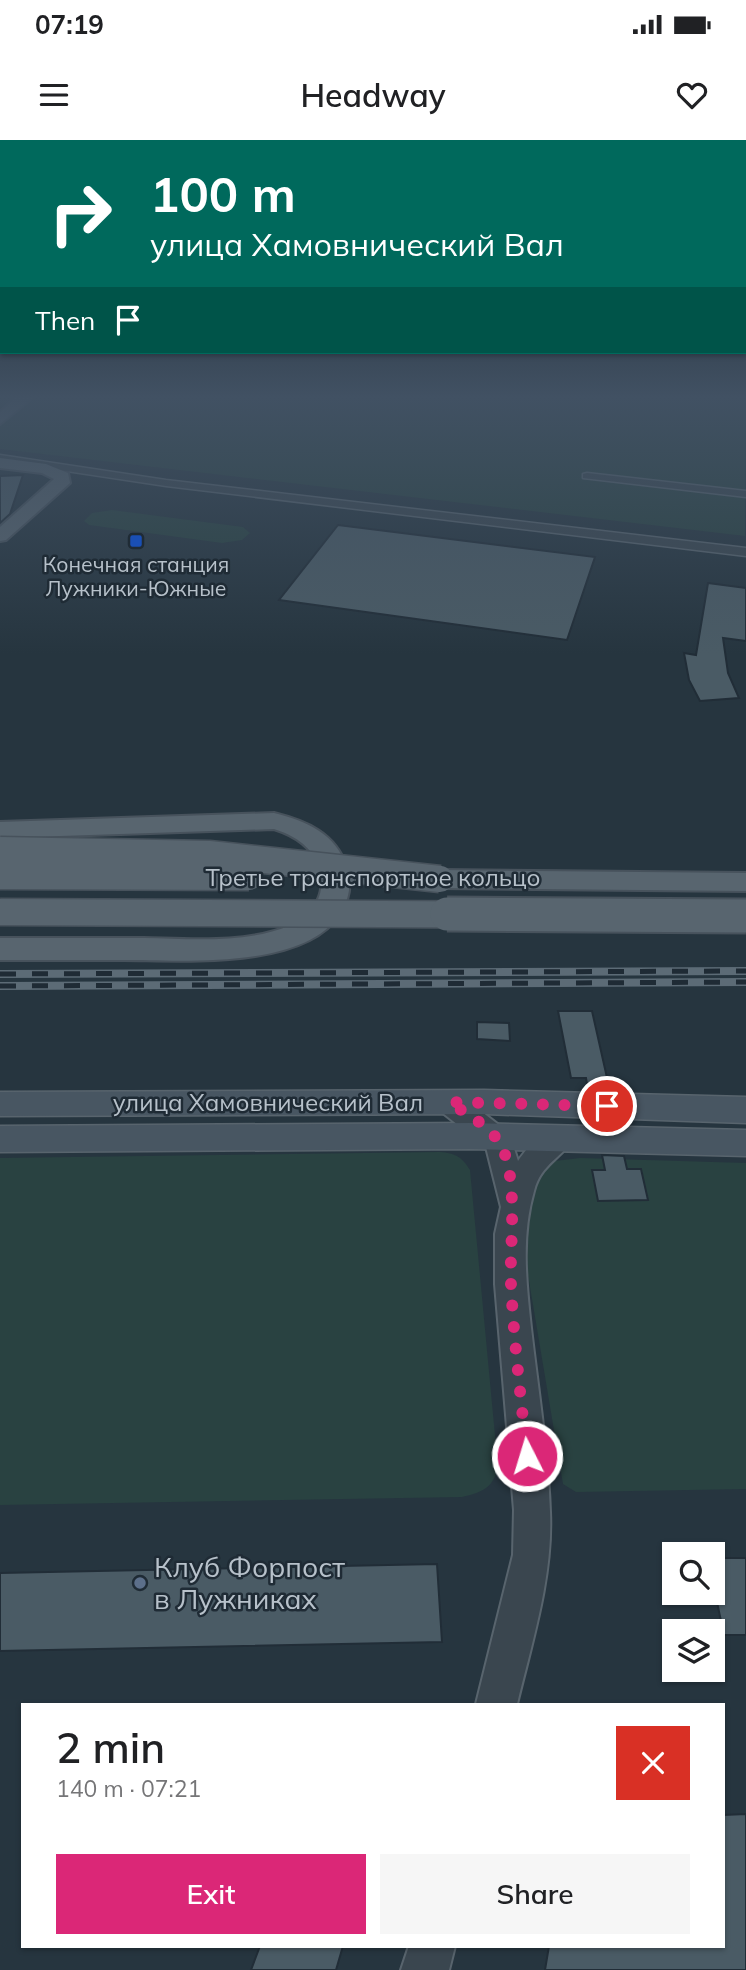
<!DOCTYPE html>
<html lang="en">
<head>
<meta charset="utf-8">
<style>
  :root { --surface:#fff; --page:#f6f6f6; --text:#202124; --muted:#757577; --accent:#db2777 }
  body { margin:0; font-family:Mulish,sans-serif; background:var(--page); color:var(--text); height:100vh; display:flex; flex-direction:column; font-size:26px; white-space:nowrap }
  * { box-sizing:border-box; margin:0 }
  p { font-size:23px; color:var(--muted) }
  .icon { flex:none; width:38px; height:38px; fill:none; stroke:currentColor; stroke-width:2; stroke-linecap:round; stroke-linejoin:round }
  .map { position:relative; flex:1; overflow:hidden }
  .details { position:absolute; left:21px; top:1563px; width:704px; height:245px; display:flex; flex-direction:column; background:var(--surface); border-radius:0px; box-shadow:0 2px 5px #0004 }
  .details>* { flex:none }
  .hud { position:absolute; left:0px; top:0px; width:747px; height:214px; box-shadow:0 2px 5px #0004; background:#00695c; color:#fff; overflow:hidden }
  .controls { position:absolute; left:662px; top:1402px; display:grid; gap:14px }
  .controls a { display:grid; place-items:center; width:63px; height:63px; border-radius:0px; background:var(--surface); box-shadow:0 2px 5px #0004; font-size:35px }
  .pin { position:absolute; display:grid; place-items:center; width:60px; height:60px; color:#fff; margin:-30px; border:4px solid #fff; border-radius:50%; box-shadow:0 2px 7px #0007 }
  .me { position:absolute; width:77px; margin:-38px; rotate:355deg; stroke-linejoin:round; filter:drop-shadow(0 0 5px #0008) }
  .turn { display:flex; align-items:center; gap:24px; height:147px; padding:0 35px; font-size:32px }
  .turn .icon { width:91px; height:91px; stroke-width:2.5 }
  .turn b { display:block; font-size:49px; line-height:60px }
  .then { display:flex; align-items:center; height:66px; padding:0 35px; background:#0003; gap:14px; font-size:26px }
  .round { display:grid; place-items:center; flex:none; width:74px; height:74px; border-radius:0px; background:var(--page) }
  .headline { display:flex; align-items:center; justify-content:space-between; height:119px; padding:0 35px }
  h1 { font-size:42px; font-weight:600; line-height:52px }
  .cta { display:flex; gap:14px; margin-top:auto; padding:14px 35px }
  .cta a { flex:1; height:80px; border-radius:0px; background:var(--accent); color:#fff; font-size:28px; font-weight:600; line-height:80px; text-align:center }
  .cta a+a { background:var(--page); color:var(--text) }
  .status { display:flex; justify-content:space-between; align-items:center; height:49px; padding:0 35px; background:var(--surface); direction:ltr }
  .status svg { height:19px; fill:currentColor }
  header { display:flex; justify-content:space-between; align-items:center; height:91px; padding:0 35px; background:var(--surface); font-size:32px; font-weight:600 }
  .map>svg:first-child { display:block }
  .green { fill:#294241 }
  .building { fill:#4a5b65; stroke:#212d37; stroke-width:2 }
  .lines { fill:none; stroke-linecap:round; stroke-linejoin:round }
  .minor-casing { stroke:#58646d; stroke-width:3 }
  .tertiary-casing { stroke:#58646d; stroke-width:4 }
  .secondary-casing { stroke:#58646d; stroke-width:3 }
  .primary-casing { stroke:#47525c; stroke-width:4 }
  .minor { fill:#3a464f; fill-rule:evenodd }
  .tertiary { fill:#3a464f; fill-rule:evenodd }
  .secondary { fill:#485662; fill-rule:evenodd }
  .primary { fill:#58656f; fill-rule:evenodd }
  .rail-casing { stroke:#5c6b76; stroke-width:8 }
  .rail { stroke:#1f2b35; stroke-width:5; stroke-dasharray:16; stroke-linecap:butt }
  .primary-bridge-far1-casing { stroke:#47525c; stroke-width:29; stroke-linecap:butt }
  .primary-bridge-casing { stroke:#47525c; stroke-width:37; stroke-linecap:butt }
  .primary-bridge-far1 { stroke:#58656f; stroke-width:26 }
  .primary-bridge { stroke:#58656f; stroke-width:33 }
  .route { stroke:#db2777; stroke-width:12; stroke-dasharray:0 21.6 }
  .transit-dot { fill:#1a4fb4; stroke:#1f2b35; stroke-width:2.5 }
  .service-dot { fill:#5c6f8a; stroke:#1f2b35; stroke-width:2.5 }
  .labels { text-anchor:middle; stroke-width:5; stroke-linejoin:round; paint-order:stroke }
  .far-poi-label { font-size:21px; fill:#b7c1ca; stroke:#1f2b35 }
  .street-label { font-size:24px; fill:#b7c1ca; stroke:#1f2b35 }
  .near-poi-label { font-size:28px; fill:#b7c1ca; stroke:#1f2b35; text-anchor:start }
</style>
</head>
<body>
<div class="status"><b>07:19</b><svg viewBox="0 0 49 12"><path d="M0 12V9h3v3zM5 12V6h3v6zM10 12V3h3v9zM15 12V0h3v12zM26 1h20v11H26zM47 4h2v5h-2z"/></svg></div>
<header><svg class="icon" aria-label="menu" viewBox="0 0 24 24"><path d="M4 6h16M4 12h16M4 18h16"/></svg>Headway<svg class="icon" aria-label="heart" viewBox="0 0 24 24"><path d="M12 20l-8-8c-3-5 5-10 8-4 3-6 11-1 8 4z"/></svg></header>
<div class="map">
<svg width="746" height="1830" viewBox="0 0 746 1830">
  <rect width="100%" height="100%" fill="#26353f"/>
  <path class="green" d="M0 258H746L745 396 0 309Z
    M112 370 243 387 250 393 242 400 222 403 89 385 84 381 92 373Z
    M440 1012C455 1013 462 1017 470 1030L498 1327C493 1348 483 1352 462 1357L0 1365V1018Z
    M580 1018 746 1023V1349L576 1352 563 1344 522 1099 529 1040 547 1022Z"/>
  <path class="building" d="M23 335 10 374 0 383V336Z
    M338 385 595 417 567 500 279 460Z
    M708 443 746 448V501L723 498 728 533 739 558 700 561 689 540 684 513 696 515Z
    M558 871H592L610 951 588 950 586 938H571Z
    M477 882 509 883 510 901 477 899Z
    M602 1015 624 1016 627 1029H641L648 1060 598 1061 592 1030H605Z
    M712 1418H746V1495H724L712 1439Z
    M437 1424 442 1502 0 1511V1433Z
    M746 1674V1830H545L549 1806H723V1675Z
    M260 1806H343L336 1830H251Z"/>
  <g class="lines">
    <g class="minor-casing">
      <path id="minor" d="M0 315 166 340 746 408V416L166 346 0 321Z
        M587 333 746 351V357L583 338V334Z"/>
    </g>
    <g class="tertiary-casing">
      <path id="tertiary" d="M449 951 459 954 509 993 518 1021C531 1004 546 981 570 989L574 997C564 1017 541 1023 534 1051 521 1096 526 1142 531 1188 538 1249 548 1311 550 1372 553 1436 532 1502 517 1564H476L513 1415 514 1370 495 1144V1094L501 1067 486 1007 439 970 435 962 439 954Z
        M409 1806H455L449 1830H401Z"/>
    </g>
    <g class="secondary-casing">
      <path id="secondary" d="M484 950 746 957V983L484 974 0 976V952Z
        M469 983 746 990V1016L469 1009 0 1012V986Z"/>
    </g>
    <g class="primary-casing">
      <path id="primary" d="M16 258H32L0 284V272Z
        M0 318 46 324 68 333 70 343 6 400 0 401V387L54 339 42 333 0 328Z
        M274 673C306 681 336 693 347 728 352 744 349 760 340 774 304 830 182 820 123 820 82 820 41 820 0 820V798C48 798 96 798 144 798 191 799 247 804 291 785 316 774 328 750 318 724 310 705 293 695 274 689L0 698V682Z
        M440 730 746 733V751L440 748 430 745 426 739 430 733Z"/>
    </g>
    <use href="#minor" class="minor"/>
    <use href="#tertiary" class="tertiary"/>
    <use href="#secondary" class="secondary"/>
    <use href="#primary" class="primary"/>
    <g class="rail-casing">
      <path id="rail" d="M0 834 746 831
        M0 846 746 842"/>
    </g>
    <use href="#rail" class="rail"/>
    <g class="primary-bridge-far1-casing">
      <path id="primary-bridge-far1" d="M0 710 209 714 440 739
        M0 736 249 737
        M0 772 746 776"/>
    </g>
    <g class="primary-bridge-casing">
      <path id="primary-bridge" d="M447 774 746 776"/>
    </g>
    <use href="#primary-bridge-far1" class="primary-bridge-far1"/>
    <use href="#primary-bridge" class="primary-bridge"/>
  </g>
  <linearGradient id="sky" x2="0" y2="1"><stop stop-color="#151d23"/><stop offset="0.5" stop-color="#415163"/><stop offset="1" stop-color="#415163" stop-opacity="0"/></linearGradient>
  <rect width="746" height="514" fill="url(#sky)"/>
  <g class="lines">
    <path class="route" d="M527 1316C521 1259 514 1202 511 1145 509 1106 520 1035 499 1002 488 985 465 973 449 962L607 966"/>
  </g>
  <rect class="transit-dot" x="129" y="394" width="14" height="14" rx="3.5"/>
  <circle class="service-dot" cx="140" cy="1443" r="7"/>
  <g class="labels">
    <g class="far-poi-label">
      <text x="136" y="432">Конечная станция<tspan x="136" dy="24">Лужники-Южные</tspan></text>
    </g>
    <g class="street-label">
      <text x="373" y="746">Третье транспортное кольцо</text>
      <text x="268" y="971">улица Хамовнический Вал</text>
    </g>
    <g class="near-poi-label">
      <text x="154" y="1437">Клуб Форпост<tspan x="154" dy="32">в Лужниках</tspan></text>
    </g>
  </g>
</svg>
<div class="controls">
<a><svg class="icon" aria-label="search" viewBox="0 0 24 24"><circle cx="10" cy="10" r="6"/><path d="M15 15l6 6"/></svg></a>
<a><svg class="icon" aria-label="layers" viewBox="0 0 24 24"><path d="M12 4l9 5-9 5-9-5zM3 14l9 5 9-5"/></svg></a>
</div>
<div class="pin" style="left:607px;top:966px;background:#d93025"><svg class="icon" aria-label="arrive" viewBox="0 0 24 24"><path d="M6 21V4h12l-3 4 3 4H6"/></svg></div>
<svg class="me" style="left:527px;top:1316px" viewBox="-20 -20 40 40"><circle r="17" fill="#db2777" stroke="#fff" stroke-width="3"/><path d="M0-11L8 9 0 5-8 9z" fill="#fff"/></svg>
<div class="hud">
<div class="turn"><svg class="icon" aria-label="right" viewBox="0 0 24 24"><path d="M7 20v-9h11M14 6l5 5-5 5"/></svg><div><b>100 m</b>улица Хамовнический Вал</div></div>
<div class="then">Then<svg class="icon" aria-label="arrive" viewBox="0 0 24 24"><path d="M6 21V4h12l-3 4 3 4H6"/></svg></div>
</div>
<section class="details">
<div class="headline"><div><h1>2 min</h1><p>140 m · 07:21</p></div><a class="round" style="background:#d93025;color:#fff"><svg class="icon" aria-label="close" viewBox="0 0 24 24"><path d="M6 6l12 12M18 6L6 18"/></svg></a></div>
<div class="cta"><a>Exit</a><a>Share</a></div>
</section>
</div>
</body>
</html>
